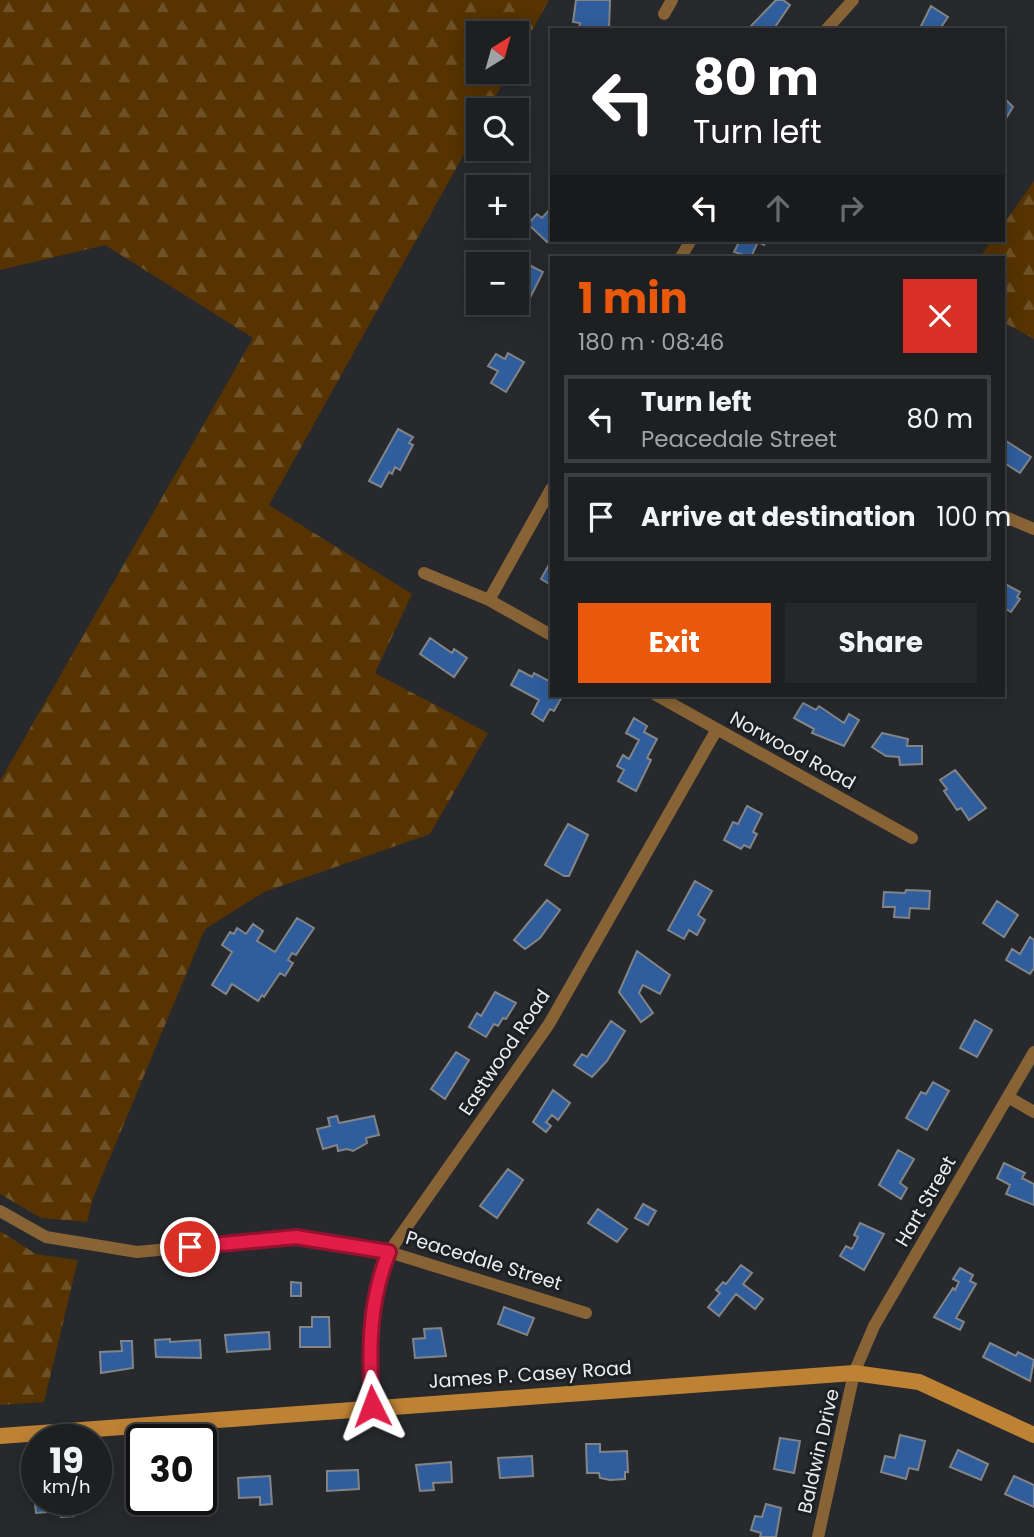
<!DOCTYPE html>
<html lang="en">
<head>
<meta charset="utf-8">
<style>
  :root { --surface:#1d1f21; --page:#25272a; --text:#f1f3f6; --muted:#a0a2a5; --line:#3b3d3f; --accent:#ea580c }
  body { margin:0; font-family:Poppins,sans-serif; background:var(--page); color:var(--text); height:100vh; display:flex; flex-direction:column; font-size:26px; white-space:nowrap }
  * { box-sizing:border-box; margin:0 }
  p { font-size:23px; color:var(--muted) }
  .icon { flex:none; width:38px; height:38px; fill:none; stroke:currentColor; stroke-width:2; stroke-linecap:round; stroke-linejoin:round }
  .map { position:relative; flex:1; overflow:hidden }
  .drawer { position:absolute; left:550px; top:256px; width:455px; height:441px; display:flex; flex-direction:column; background:var(--surface); border-radius:0px; box-shadow:0 4px 18px #0003,0 0 0 2px var(--line) }
  .drawer>* { flex:none }
  .top-card { position:absolute; left:550px; top:28px; width:455px; height:214px; border-radius:0px; box-shadow:0 4px 18px #0003,0 0 0 2px var(--line); background:#202124; color:#fff; overflow:hidden }
  .needle { width:46px; rotate:37deg }
  .tools { position:absolute; left:466px; top:21px; display:grid; gap:14px }
  .tools a { display:grid; place-items:center; width:63px; height:63px; border-radius:0px; background:var(--surface); box-shadow:0 4px 18px #0003,0 0 0 2px var(--line); font-size:35px }
  .speed { position:absolute; left:21px; top:1424px; display:flex; gap:14px; font-size:35px; font-weight:700; text-align:center }
  .speed>* { display:grid; place-content:center; width:91px; height:91px; border-radius:50%; background:var(--surface); box-shadow:0 4px 18px #0003,0 0 0 2px var(--line); line-height:1 }
  .speed small { font-size:18px; font-weight:400 }
  .speed .limit { border:4px solid #111; border-radius:10px; background:#fff; color:#111 }
  .pin { position:absolute; display:grid; place-items:center; width:60px; height:60px; color:#fff; margin:-30px; border:4px solid #fff; border-radius:50%; box-shadow:0 2px 7px #0007 }
  .me { position:absolute; width:77px; margin:-38px; rotate:357deg; stroke-linejoin:round; filter:drop-shadow(0 0 5px #0008) }
  .turn { display:flex; align-items:center; gap:24px; height:147px; padding:0 28px; font-size:32px }
  .turn .icon { width:91px; height:91px; stroke-width:2.5 }
  .turn b { display:block; font-size:49px; line-height:60px }
  .lanes { display:flex; align-items:center; height:66px; padding:0 28px; background:#0003; justify-content:center; gap:35px; direction:ltr }
  .lanes .off { opacity:.35 }
  .round { display:grid; place-items:center; flex:none; width:74px; height:74px; border-radius:0px; background:var(--page) }
  .headline { display:flex; align-items:center; justify-content:space-between; height:119px; padding:0 28px }
  h1 { font-size:42px; font-weight:700; line-height:52px; color:var(--accent) }
  .primary-button { display:flex; gap:14px; margin-top:auto; padding:14px 28px }
  .primary-button a { flex:1; height:80px; border-radius:0px; background:var(--accent); color:#fff; font-size:28px; font-weight:700; line-height:80px; text-align:center }
  .primary-button a+a { background:var(--page); color:var(--text) }
  ul { padding:0; list-style:none }
  li { display:flex; align-items:center; gap:21px; height:88px; margin:0 14px 10px; padding:0 14px; border:4px solid var(--line); border-radius:0px }
  li div { flex:1 }
  li b { display:block; font-size:26px }
  li em { font-style:normal }
  .map>svg:first-child { display:block }
  .forest { fill:url(#forest-firs) }
  .building { fill:#305e9c; stroke:#828488; stroke-width:2 }
  .lines { fill:none; stroke-linecap:round; stroke-linejoin:round }
  .street { stroke:#886336; stroke-width:12 }
  .secondary { stroke:#be8235; stroke-width:16 }
  .route-casing { stroke:#92132f; stroke-width:18 }
  .route { stroke:#e11d48; stroke-width:12 }
  .labels { text-anchor:middle; stroke-width:6; stroke-linejoin:round; paint-order:stroke }
  .street-label { font-size:19px; fill:#ebedef; stroke:#1d2023 }
</style>
</head>
<body>
<div class="map">
<svg width="1034" height="1537" viewBox="0 0 1034 1537">
  <defs>
    <pattern id="forest-firs" width="22" height="20" patternUnits="userSpaceOnUse" patternTransform="scale(1.75)"><rect width="22" height="20" fill="#563300"/><path d="M5 1l3.5 6h-7zM16 11l3.5 6h-7z" fill="#6e5126"/></pattern>
  </defs>
  <rect width="100%" height="100%" fill="#27292c"/>
  <path class="forest" d="M0 0H549L516 59V33H478V72H509L488 110H478V129L269 505 412 594 375 673 488 733 430 834 264 892 205 929 93 1198 87 1222 41 1218 0 1194V781L253 338 105 245 0 270Z
    M1034 181V339L1003 322V257H980L992 240H1003V225Z
    M0 1231 36 1254 78 1260 44 1402 0 1405Z"/>
  <path class="building" d="M576 0H610L609 30 579 29 580 23 573 22Z
    M776 0H783L790 5 773 30 748 29Z
    M931 6 948 17 939 30H919Z
    M1003 97 1013 107 1003 123Z
    M551 208V240L547 242 528 224 537 214 542 218Z
    M740 240H767L764 245 758 242 751 257 734 252Z
    M527 264 543 272 523 312 506 303H516V284Z
    M508 353 524 362 506 392 491 383 498 371 488 366 496 354 505 359Z
    M398 429 413 437 409 443 413 445 400 470 395 467 392 474 389 472 381 487 369 481Z
    M1003 439 1031 457 1020 473 1003 462Z
    M551 561V585L541 579Z
    M1003 583 1020 592 1017 597 1020 599 1011 612 1003 607Z
    M430 638 452 653 454 649 467 658 454 677 420 654Z
    M519 670 532 677 534 673 551 682V695H563L554 711 550 709 543 721 532 714 539 700 511 685Z
    M803 703 816 710 819 706 844 723 849 714 859 720 844 746 812 733 814 729 794 718Z
    M634 718 647 726 644 732 657 739 647 758 651 760 636 791 618 781 624 770 617 766 623 755 629 759 639 740 626 733Z
    M882 733 908 739 907 746H922V764L900 765 899 757 886 756 872 747Z
    M955 770 986 808 969 820 961 808 957 810 944 791 947 789 940 780Z
    M747 806 762 814 753 832 757 834 750 848 744 845 741 849 724 840 733 822 738 824Z
    M568 824 588 835 569 876H564L545 865Z
    M695 881 712 891 698 915 705 920 697 935 689 930 684 939 668 930Z
    M906 890 930 891 929 909 910 908 909 918 894 917 895 907H883L884 892 905 893Z
    M547 900 560 910 540 938 525 949 514 940Z
    M997 901 1018 915 1004 937 983 923Z
    M297 918 314 928 296 955 292 953 288 960 293 963 285 976 280 973 264 997 262 995 258 1001 232 984 226 994 212 985 232 952 222 945 230 932 234 934 237 928 246 934 253 924 263 931 257 941 275 952Z
    M1030 937 1034 940V968L1030 974 1006 960 1012 949 1020 954Z
    M637 951 670 975 660 994 643 985 639 993 653 1013 641 1022 619 992Z
    M495 992 516 1003 506 1019 503 1018 498 1026 494 1024 486 1037 469 1027 477 1013 481 1016Z
    M975 1020 992 1030 977 1057 960 1048Z
    M611 1021 625 1031 607 1061 592 1077 574 1065 582 1054 587 1057Z
    M456 1052 469 1060 445 1099 431 1089Z
    M933 1082 949 1091 927 1130 906 1118 921 1092 926 1094Z
    M553 1090 570 1103 558 1120 552 1115 546 1122 551 1126 546 1132 533 1122Z
    M337 1116 339 1123 374 1116 379 1135 366 1138 367 1143 353 1151 347 1149 338 1151 337 1145 323 1149 317 1129 330 1126 328 1118Z
    M898 1150 914 1159 900 1183 907 1188 901 1199 879 1185Z
    M1004 1163 1025 1173 1022 1178 1034 1184V1205L1006 1194 1010 1185 997 1178Z
    M508 1169 523 1180 497 1218 480 1206Z
    M643 1204 656 1211 648 1225 635 1218Z
    M598 1209 627 1229 617 1242 588 1223Z
    M860 1223 884 1234 864 1270 840 1256 846 1246 852 1249 858 1237 854 1235Z
    M741 1265 752 1273 743 1284 763 1299 755 1309 736 1294 719 1316 708 1307 720 1293 716 1290 723 1282 726 1284Z
    M960 1268 973 1275 970 1281 976 1284 956 1318 964 1322 960 1330 934 1317 953 1288 955 1290 959 1282 953 1279Z
    M291 1282 301 1283V1296H291Z
    M504 1307 534 1318 527 1335 498 1324Z
    M312 1317H329L330 1347H300V1327H312Z
    M441 1328 446 1356 415 1358 413 1339 425 1338 424 1329Z
    M269 1332 270 1349 227 1352 225 1335Z
    M170 1339V1342L200 1340 201 1358 156 1357 155 1340Z
    M121 1341H132L133 1368 101 1373 100 1352 122 1351Z
    M990 1343 1016 1356 1018 1352 1034 1360 1030 1381 983 1357Z
    M900 1435 925 1441 918 1470 909 1468 906 1479 881 1472 885 1456 895 1458Z
    M780 1438 800 1441 794 1473 774 1469Z
    M586 1444H600V1452L627 1451 628 1472H625V1479L610 1480 600 1478 599 1473H587Z
    M958 1450 988 1464 981 1480 950 1467Z
    M532 1456 533 1476 500 1478 498 1458Z
    M451 1462 452 1482 433 1483 434 1490 420 1491 416 1465Z
    M358 1470 359 1489 327 1491V1471Z
    M270 1476 272 1504 260 1505V1497L239 1498 238 1478Z
    M1014 1476 1034 1485V1507L1005 1494Z
    M142 1485V1500L177 1501 127 1505 125 1487Z
    M37 1493V1500H80L81 1507 73 1508 74 1516 61 1517V1511L36 1513 34 1494Z
    M766 1504 781 1508 776 1537H760L761 1533 751 1530 755 1516 762 1517Z"/>
  <g class="lines">
    <path class="street" d="M664 14 672 0
      M826 30 853 0
      M681 257 691 240
      M1003 516 1034 529
      M424 573 489 600 551 635
      M489 600 551 489
      M656 695 912 838
      M1008 1097 1034 1112
      M0 1211 46 1237 137 1252 296 1237 389 1252 586 1313
      M371 1406C369 1352 368 1303 389 1252L549 1024 717 729
      M818 1537 854 1373 874 1326 1034 1052"/>
    <path class="secondary" d="M0 1436 854 1373 919 1382 1034 1435"/>
  </g>
  <g class="lines">
    <g class="route-casing">
      <path id="route" d="M190 1247 296 1237 389 1252C368 1303 369 1352 372 1406"/>
    </g>
    <use href="#route" class="route"/>
  </g>
  <g class="labels">
    <g class="street-label">
      <text transform="translate(793 750) rotate(29)" y="7">Norwood Road</text>
      <text transform="translate(504 1052) rotate(-56)" y="7">Eastwood Road</text>
      <text transform="translate(925 1201) rotate(-60)" y="7">Hart Street</text>
      <text transform="translate(484 1260) rotate(17)" y="7">Peacedale Street</text>
      <text transform="translate(530 1374) rotate(-4)" y="7">James P. Casey Road</text>
      <text transform="translate(818 1451) rotate(-77)" y="7">Baldwin Drive</text>
    </g>
  </g>
</svg>
<div class="tools">
<a><svg class="needle" viewBox="-14 -14 28 28"><path d="M0-13l5 13h-10z" fill="#e53935"/><path d="M0 13l5-13h-10z" fill="#a0a2a5"/></svg></a>
<a><svg class="icon" aria-label="search" viewBox="0 0 24 24"><circle cx="10" cy="10" r="6"/><path d="M15 15l6 6"/></svg></a>
<a>+</a>
<a>−</a>
</div>
<div class="speed"><div>19<small>km/h</small></div><div class="limit">30</div></div>
<div class="pin" style="left:190px;top:1247px;background:#d93025"><svg class="icon" aria-label="arrive" viewBox="0 0 24 24"><path d="M6 21V4h12l-3 4 3 4H6"/></svg></div>
<svg class="me" style="left:372px;top:1406px" viewBox="-20 -20 40 40"><path d="M0-17L14 15 0 8-14 15z" fill="#e11d48" stroke="#fff" stroke-width="4"/></svg>
<div class="top-card">
<div class="turn"><svg class="icon" aria-label="left" viewBox="0 0 24 24"><path d="M17 20v-9H6M10 6l-5 5 5 5"/></svg><div><b>80 m</b>Turn left</div></div>
<div class="lanes"><svg class="icon" aria-label="left" viewBox="0 0 24 24"><path d="M17 20v-9H6M10 6l-5 5 5 5"/></svg><svg class="icon off" aria-label="ahead" viewBox="0 0 24 24"><path d="M12 20V5M6 11l6-6 6 6"/></svg><svg class="icon off" aria-label="right" viewBox="0 0 24 24"><path d="M7 20v-9h11M14 6l5 5-5 5"/></svg></div>
</div>
<section class="drawer">
<div class="headline"><div><h1>1 min</h1><p>180 m · 08:46</p></div><a class="round" style="background:#d93025;color:#fff"><svg class="icon" aria-label="close" viewBox="0 0 24 24"><path d="M6 6l12 12M18 6L6 18"/></svg></a></div>
<ul>
<li><svg class="icon" aria-label="left" viewBox="0 0 24 24"><path d="M17 20v-9H6M10 6l-5 5 5 5"/></svg><div><b>Turn left</b><p>Peacedale Street</p></div><em>80 m</em></li>
<li><svg class="icon" aria-label="arrive" viewBox="0 0 24 24"><path d="M6 21V4h12l-3 4 3 4H6"/></svg><div><b>Arrive at destination</b></div><em>100 m</em></li>
</ul>
<div class="primary-button"><a>Exit</a><a>Share</a></div>
</section>
</div>
</body>
</html>
